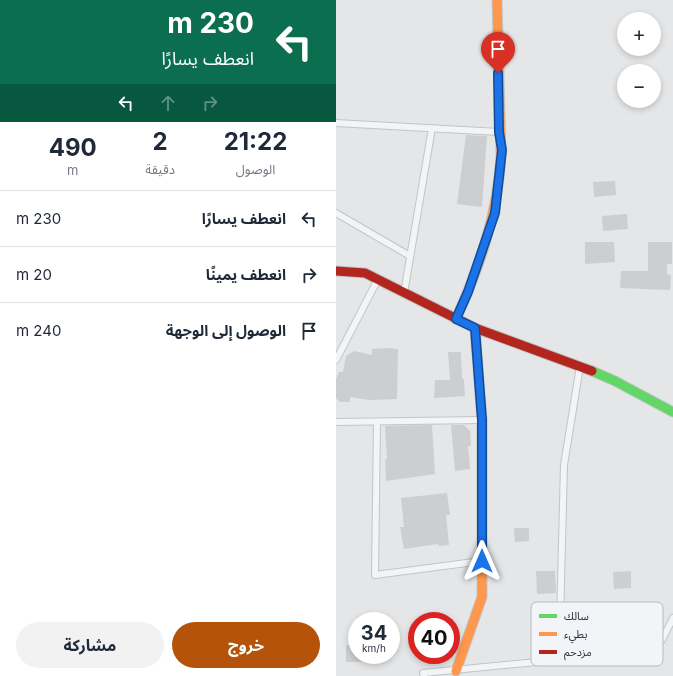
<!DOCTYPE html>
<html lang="ar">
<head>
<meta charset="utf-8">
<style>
  :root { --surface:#fff; --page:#f2f2f3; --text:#1f2937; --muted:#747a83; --line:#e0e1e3; --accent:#b45309 }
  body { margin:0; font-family:Inter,"Noto Sans Arabic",sans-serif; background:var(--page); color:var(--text); direction:rtl; height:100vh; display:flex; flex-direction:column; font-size:15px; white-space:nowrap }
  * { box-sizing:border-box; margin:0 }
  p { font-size:13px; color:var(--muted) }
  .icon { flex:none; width:22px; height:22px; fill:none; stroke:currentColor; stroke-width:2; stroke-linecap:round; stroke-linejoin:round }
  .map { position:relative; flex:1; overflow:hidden; direction:ltr }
  .panel { display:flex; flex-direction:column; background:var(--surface); width:336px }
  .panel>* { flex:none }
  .guide { background:#0b6e4f; color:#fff; overflow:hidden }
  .controls { position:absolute; left:281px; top:12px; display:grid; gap:8px }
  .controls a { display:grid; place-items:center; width:44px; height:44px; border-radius:50%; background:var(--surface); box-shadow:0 2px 6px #0003; font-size:20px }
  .speed { position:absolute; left:12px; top:612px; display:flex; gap:8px; font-size:20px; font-weight:700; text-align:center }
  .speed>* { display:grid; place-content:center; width:52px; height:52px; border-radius:50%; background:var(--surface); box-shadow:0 2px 6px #0003; line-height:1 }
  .speed small { font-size:10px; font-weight:400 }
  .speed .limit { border:6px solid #d22; background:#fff; color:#111 }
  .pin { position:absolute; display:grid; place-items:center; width:34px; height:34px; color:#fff; margin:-41px -17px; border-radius:50% 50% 50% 0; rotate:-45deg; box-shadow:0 0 4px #0007 }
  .pin .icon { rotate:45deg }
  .me { position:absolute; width:44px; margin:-22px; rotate:0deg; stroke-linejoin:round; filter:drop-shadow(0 0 3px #0008) }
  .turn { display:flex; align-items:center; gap:14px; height:84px; padding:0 16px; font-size:18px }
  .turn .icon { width:52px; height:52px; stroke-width:2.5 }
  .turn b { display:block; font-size:28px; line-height:34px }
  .lanes { display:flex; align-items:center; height:38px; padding:0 16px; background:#0003; justify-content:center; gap:20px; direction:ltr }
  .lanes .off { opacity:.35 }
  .eta { display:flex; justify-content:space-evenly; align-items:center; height:68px; text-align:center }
  .eta b { font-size:24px; font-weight:700; line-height:28px }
  .primary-button { display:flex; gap:8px; margin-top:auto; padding:8px 16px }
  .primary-button a { flex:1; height:46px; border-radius:24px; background:var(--accent); color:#fff; font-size:16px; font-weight:700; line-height:46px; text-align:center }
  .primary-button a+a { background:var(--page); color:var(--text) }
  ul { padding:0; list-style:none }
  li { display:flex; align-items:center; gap:12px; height:56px; padding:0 16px; border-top:1px solid var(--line) }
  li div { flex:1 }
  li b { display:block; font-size:15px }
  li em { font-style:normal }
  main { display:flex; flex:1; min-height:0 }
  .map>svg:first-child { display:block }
  .building { fill:#ccced0 }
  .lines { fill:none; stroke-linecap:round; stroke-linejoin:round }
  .street-casing { stroke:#c2c4c6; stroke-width:8 }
  .fast-casing { stroke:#c2c4c6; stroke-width:11 }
  .slow-casing { stroke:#c2c4c6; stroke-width:11 }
  .jam-casing { stroke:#c2c4c6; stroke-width:11 }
  .street { stroke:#f3f4f6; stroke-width:6 }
  .fast { stroke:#63d668; stroke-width:9 }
  .slow { stroke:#ff974d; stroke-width:9 }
  .jam { stroke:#b3261e; stroke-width:9 }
  .route-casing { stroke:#114b97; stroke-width:10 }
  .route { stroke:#1a73e8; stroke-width:7 }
  .key { fill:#f2f4f8; stroke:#b6bac1; stroke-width:1 }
  .key-label { font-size:11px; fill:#2a3242 }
</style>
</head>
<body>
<main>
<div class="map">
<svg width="337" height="676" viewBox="0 0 337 676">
  <rect width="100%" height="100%" fill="#e4e6e8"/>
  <path class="building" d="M130 135 151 136 146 207 121 204Z
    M279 181 280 195 258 197 257 182Z
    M291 214 292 229 267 231 266 216Z
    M249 242H278L279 262 249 264Z
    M312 242H336V264H331V274L335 275 334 290 284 288 285 271H312Z
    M51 348 62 349 61 399 33 400 14 397V402H4L0 398V379L3 372H7L10 356 18 351 36 355V349Z
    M112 352H125L126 379H128L129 396 98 398 99 380H114Z
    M96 425 99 474 50 481 49 459H51L49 426Z
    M115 425H128L134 431 135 446H132L134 469 119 471Z
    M111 493 114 515H110L113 545 103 546 102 544 68 549 64 527H68L65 498Z
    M178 528H193V541L179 542Z
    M200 571H219L220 593 201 594Z
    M295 571V588L278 589 277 572Z
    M10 645H21V655H26V662H10Z"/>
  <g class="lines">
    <g class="street-casing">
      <path id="street" d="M0 123 163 132
        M0 213 74 256
        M68 293 96 128
        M0 360 42 279
        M0 422 146 420
        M41 422 39 575 146 561
        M223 660 228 465 244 366
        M88 676 87 673 242 658 326 640 337 618"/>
    </g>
    <g class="fast-casing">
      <path id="fast" d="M256 371 279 381 337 412"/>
    </g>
    <g class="slow-casing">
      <path id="slow" d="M120 319C144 266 162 213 165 155L161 0
        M120 671 146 597V420L139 328"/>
    </g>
    <g class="jam-casing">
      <path id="jam" d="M0 271 29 273 139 328 256 371"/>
    </g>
    <use href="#street" class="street"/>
    <use href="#fast" class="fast"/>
    <use href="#slow" class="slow"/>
    <use href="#jam" class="jam"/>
  </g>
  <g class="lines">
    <g class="route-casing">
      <path id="route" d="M146 561V420L139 328 120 319 132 292 159 213 166 150 163 132 162 73"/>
    </g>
    <use href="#route" class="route"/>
  </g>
  <rect x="195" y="602" width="132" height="64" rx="6" class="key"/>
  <rect x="203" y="614" width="18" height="4" fill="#63d668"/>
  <rect x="203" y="632" width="18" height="4" fill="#ff974d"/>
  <rect x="203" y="650" width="18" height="4" fill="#b3261e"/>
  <g class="key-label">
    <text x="228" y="620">سالك</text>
    <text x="228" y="638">بطيء</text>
    <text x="228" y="656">مزدحم</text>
  </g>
</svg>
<div class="controls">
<a>+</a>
<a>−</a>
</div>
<div class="speed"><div>34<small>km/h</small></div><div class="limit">40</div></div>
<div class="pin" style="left:162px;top:73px;background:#d93025"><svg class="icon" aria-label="arrive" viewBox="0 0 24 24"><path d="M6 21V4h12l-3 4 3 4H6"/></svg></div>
<svg class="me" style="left:146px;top:561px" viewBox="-20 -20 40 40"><path d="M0-17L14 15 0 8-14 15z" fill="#1a73e8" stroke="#fff" stroke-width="4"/></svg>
</div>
<section class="panel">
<div class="guide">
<div class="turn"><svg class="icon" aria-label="left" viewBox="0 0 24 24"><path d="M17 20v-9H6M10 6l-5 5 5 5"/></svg><div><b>230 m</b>انعطف يسارًا</div></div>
<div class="lanes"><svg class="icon" aria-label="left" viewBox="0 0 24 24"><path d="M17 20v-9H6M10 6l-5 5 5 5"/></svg><svg class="icon off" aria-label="ahead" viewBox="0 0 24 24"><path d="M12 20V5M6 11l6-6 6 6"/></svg><svg class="icon off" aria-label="right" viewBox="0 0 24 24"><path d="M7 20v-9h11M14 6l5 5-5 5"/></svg></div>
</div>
<div class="eta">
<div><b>21:22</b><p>الوصول</p></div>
<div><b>2</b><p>دقيقة</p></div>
<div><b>490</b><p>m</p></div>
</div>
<ul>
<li><svg class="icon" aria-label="left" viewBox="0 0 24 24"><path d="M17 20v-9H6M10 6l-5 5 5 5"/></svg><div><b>انعطف يسارًا</b></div><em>230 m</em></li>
<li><svg class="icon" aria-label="right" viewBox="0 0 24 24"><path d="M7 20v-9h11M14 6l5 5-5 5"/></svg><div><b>انعطف يمينًا</b></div><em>20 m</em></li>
<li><svg class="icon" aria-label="arrive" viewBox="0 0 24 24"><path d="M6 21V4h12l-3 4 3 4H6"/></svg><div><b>الوصول إلى الوجهة</b></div><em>240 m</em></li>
</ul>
<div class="primary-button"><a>خروج</a><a>مشاركة</a></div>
</section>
</main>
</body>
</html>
